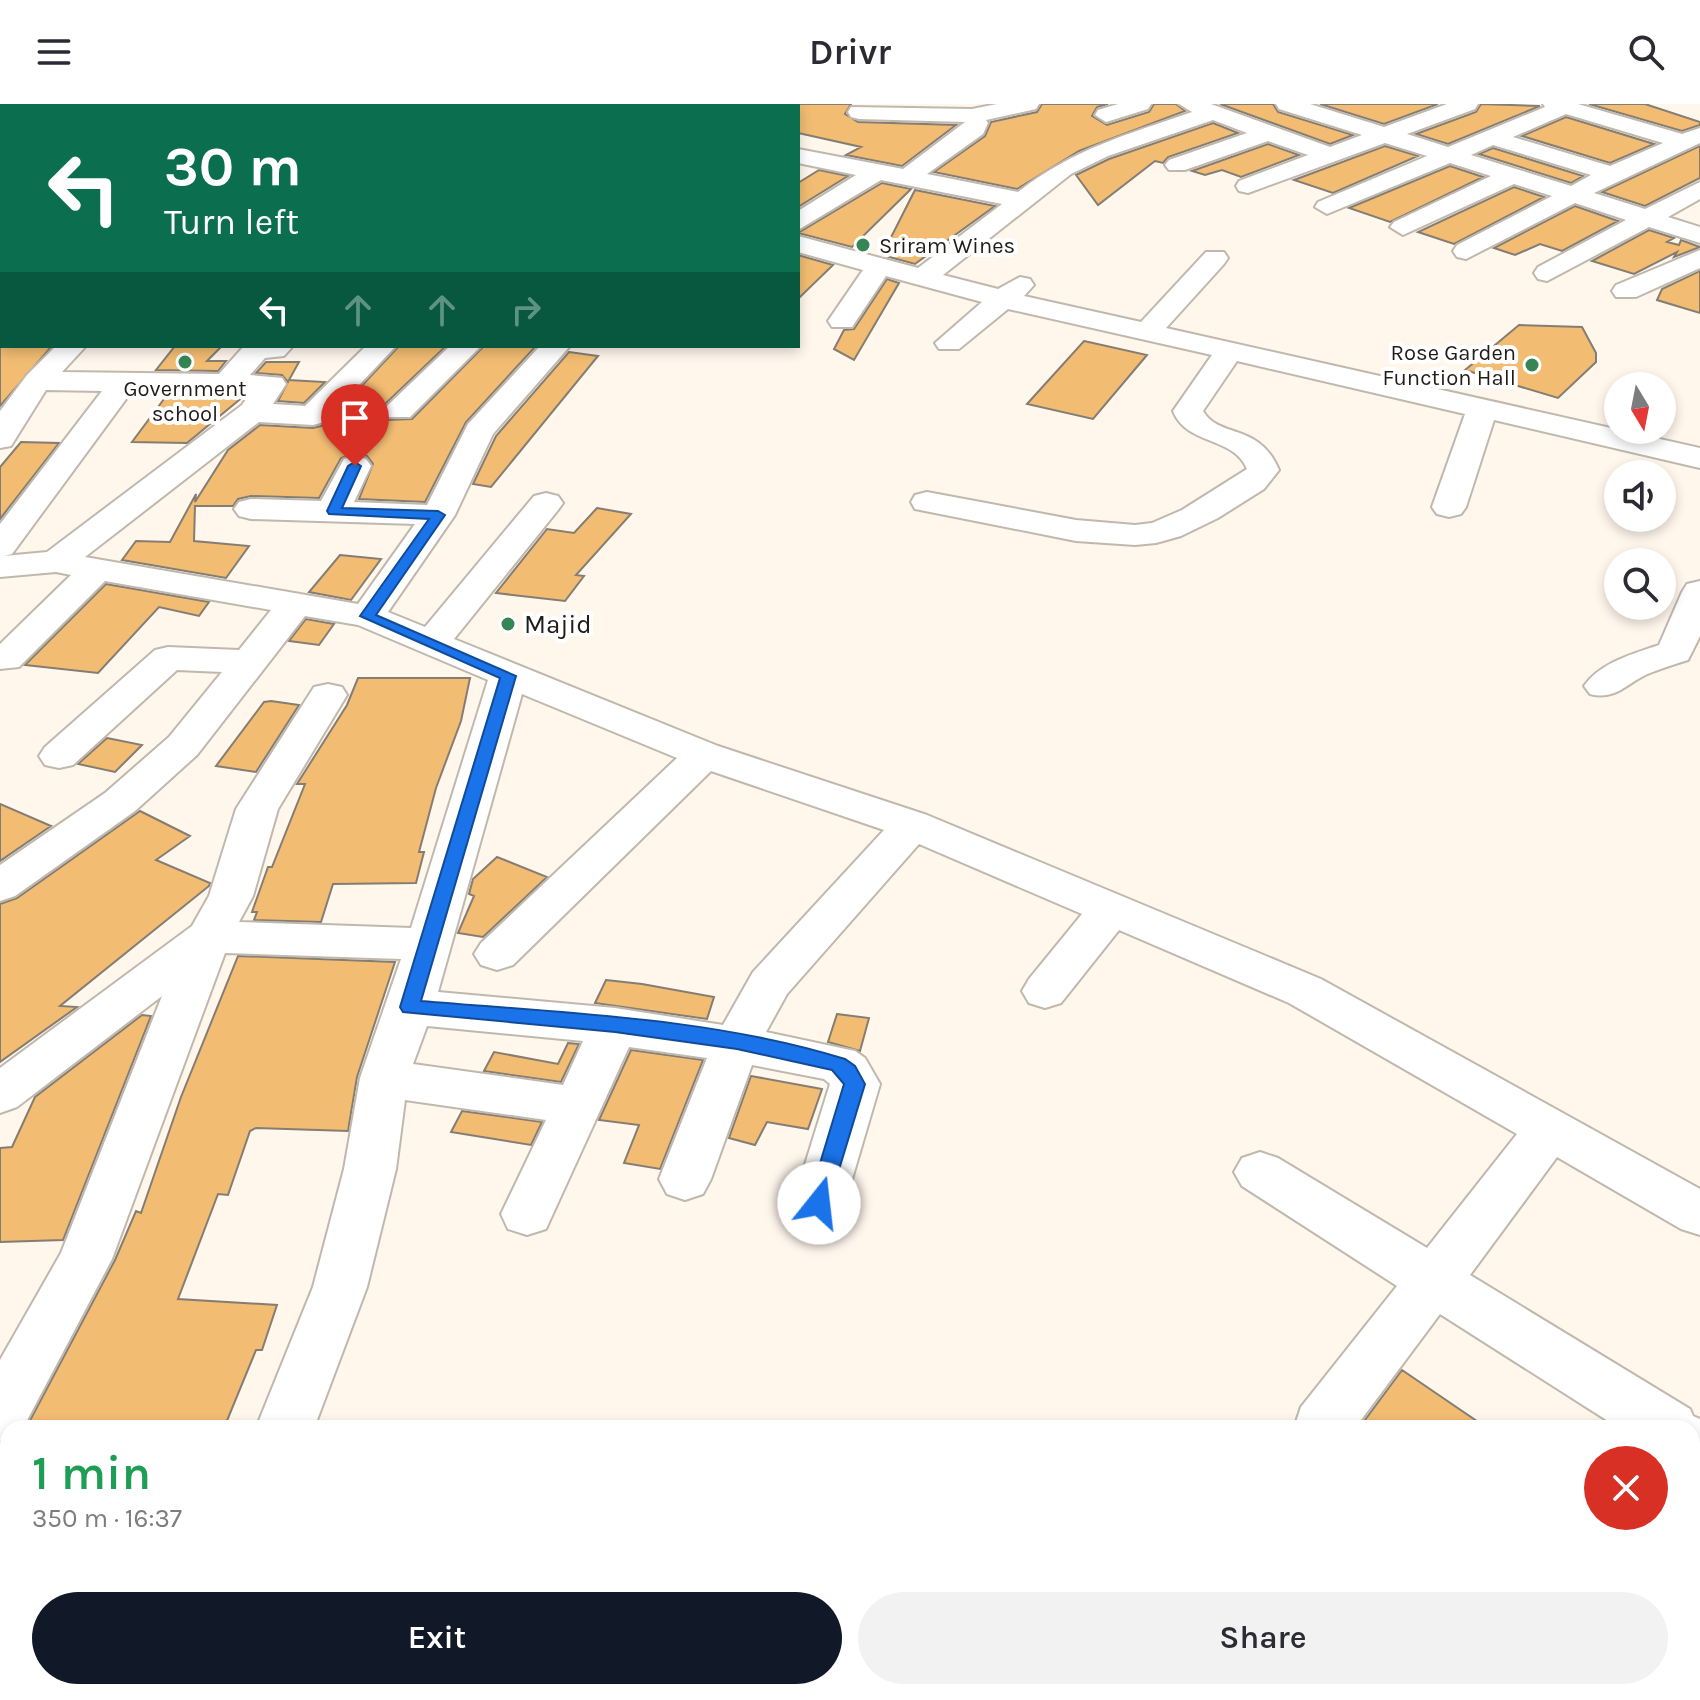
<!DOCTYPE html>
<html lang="en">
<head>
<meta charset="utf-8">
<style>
  :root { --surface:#fff; --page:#f2f2f3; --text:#2b2b33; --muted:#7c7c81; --accent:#111827 }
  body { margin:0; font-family:Karla,sans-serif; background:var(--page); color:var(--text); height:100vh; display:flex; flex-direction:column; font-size:30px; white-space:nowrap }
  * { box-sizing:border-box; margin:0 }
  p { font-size:26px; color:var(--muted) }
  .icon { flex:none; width:44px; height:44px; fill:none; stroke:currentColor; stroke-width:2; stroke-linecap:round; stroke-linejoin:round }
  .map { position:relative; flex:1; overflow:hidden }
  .sheet { position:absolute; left:0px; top:1316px; width:1700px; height:280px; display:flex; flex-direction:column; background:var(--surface); border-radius:24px 24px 0 0; box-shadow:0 4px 12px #0003 }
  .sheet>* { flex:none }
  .top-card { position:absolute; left:0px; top:0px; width:800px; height:244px; box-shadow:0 4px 12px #0003; background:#0b6e4f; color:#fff; overflow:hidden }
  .needle { width:52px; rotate:170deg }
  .tools { position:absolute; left:1604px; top:268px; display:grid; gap:16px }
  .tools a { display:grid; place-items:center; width:72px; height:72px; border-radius:50%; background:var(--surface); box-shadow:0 4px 12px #0003; font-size:40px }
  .pin { position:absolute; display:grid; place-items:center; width:68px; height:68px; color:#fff; margin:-82px -34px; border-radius:50% 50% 50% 0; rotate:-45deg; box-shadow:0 0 8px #0007 }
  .pin .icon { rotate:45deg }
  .me { position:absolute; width:88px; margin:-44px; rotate:16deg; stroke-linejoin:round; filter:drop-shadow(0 0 6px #0008) }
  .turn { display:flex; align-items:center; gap:28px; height:168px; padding:0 32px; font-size:36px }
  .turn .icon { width:104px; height:104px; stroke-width:2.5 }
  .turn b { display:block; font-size:56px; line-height:68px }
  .lanes { display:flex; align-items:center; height:76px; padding:0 32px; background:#0003; justify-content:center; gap:40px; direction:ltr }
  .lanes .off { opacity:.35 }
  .round { display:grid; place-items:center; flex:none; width:84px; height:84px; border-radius:42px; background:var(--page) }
  .summary { display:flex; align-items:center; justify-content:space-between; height:136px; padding:0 32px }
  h1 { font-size:48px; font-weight:600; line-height:60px; color:#1e9e55 }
  .button { display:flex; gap:16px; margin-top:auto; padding:16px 32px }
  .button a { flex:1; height:92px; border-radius:48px; background:var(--accent); color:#fff; font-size:32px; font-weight:600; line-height:92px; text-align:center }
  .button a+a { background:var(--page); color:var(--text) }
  header { display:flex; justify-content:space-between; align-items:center; height:104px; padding:0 32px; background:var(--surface); font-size:36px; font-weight:600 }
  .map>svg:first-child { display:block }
  .building { fill:#f2bc72; stroke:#847d73; stroke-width:2 }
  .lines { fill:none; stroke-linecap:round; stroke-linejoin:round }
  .minor-casing { stroke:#c0b8ad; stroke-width:4 }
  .minor { fill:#fff; fill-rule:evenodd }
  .route { fill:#1a73e8; stroke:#114b97; stroke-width:2 }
  .poi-dot { fill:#368555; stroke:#fff; stroke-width:3 }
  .labels { text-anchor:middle; stroke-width:8; stroke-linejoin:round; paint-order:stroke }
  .far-poi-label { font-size:22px; fill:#201d19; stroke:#fff; text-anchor:start }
  .poi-label { font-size:26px; fill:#201d19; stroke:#fff; text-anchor:start }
</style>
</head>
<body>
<header><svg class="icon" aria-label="menu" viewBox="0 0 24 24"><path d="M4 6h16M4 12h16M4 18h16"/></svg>Drivr<svg class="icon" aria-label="search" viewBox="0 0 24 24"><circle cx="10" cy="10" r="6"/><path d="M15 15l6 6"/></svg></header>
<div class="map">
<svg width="1700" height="1596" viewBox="0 0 1700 1596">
  <rect width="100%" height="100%" fill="#fff6ec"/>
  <path class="building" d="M798 0H851L845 10 858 18 956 21 902 62 846 51 861 43 798 29Z
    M1042 0H1108L1097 3 1092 12 1107 21 1149 8 1154 0H1176L1185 7 1079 47 1017 85 934 68 985 32 991 18 1037 8Z
    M1220 0H1273L1278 8 1353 31 1330 40Z
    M1320 0H1438L1384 20Z
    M1481 0 1540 2 1448 40 1416 30 1476 8Z
    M1589 0H1645L1700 18V21L1682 27Z
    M1566 13 1654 40 1610 59 1522 32Z
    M1213 19 1238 29 1168 53 1163 59 1155 57 1098 101 1076 71 1109 55Z
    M1268 40 1299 51 1241 73 1222 66 1205 71 1192 67Z
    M1385 42 1418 52 1333 89 1294 76Z
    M1700 42V74L1645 102 1602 88Z
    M1493 44 1583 72 1571 79 1479 50Z
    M1450 62 1483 73 1390 118 1349 104Z
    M819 66 848 72 798 103V79Z
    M882 79 911 85 852 143 798 129Z
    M1514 83 1544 93 1454 140 1418 128Z
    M915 86 995 102 915 160 882 151Z
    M1575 102 1618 117 1562 147 1540 140 1515 151 1494 144Z
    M1649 126 1674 134 1667 138 1679 141 1681 136 1700 143 1674 153 1677 148 1634 170 1592 157Z
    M798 151 833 161 798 195Z
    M1700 167V209L1657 196 1662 185Z
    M887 175 899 179 854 256 834 245 844 226 854 225Z
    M1519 221 1582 223 1596 249V258L1558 294 1465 266Z
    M1084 237 1147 251 1093 315 1027 300Z
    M0 242H52L0 302Z
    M175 242H222L207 257H226L218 267 156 266Z
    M399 242H446L386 299 382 309 388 316 412 315 484 242 535 243 466 318 425 398 359 395 373 360 367 352 354 349 341 354 319 394 251 392 238 395 233 402H195L194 437 249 442 226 474 122 456 136 437 170 438 196 390 195 398 228 346 260 321 313 324 325 321Z
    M569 248 598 252 491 383 473 380 496 332Z
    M266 258H299L289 276 325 278 304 299 278 297 288 278 282 271 256 269Z
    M167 291 244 292 187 339 132 338Z
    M21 338 59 339 0 415V363Z
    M597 404 631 410 576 471 584 472 565 497 496 489 547 425 574 429Z
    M340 451 381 455 351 496 309 488Z
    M106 480 209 498 199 512 159 503 98 569 25 561Z
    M306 515 334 520 319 541 289 537Z
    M358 574H470L461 617 436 684 419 748H424L416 779 333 780 321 818 254 816 257 808H252L268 763H272L305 680H297L347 601Z
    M271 597 299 601 256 668 216 662 264 598Z
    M107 634 142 641 115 668 78 660Z
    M0 700 51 722 0 757Z
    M140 707 190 732 156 756 210 779 209 782 60 902 77 903 0 958V800L17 794Z
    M497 753 547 773 483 833 458 829 474 792 469 790 473 775Z
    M238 852 395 858 357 973 348 1027 256 1024 250 1027 228 1091 218 1090 178 1195 277 1201 262 1246H256L224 1324H26L115 1156 136 1107 141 1109 181 993Z
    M606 876 642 880 714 893 707 915 595 899Z
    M837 910 869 914 860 947 828 938Z
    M142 911 151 912 63 1136 0 1138V1044L12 1043 35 993Z
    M568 939 579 940 561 978 484 967 494 948 558 960Z
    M631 946 703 956 660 1065 624 1059 639 1021 599 1016Z
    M751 972 822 985 808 1025 767 1018 755 1041 729 1034Z
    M462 1007 542 1018 531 1041 451 1028Z
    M1402 1266 1487 1324H1368L1362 1320Z"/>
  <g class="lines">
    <g class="minor-casing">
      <path id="minor" d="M137 0H168L169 2H138Z
        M182 0H207L181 2Z
        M535 0H564L534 2Z
        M705 0H731L732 2H706Z
        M997 0H1039L1036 5 986 16 988 19 983 30 927 70 1018 88C1075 44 1126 31 1192 8L1179 0H1211L1330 43 1362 31 1279 5 1276 0H1310L1384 23 1447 0H1478L1475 5 1407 30 1448 43 1545 3 1543 0H1578L1682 30 1700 24V39L1594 89 1645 105 1700 78V95L1668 113 1700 123V139L1649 123 1547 177 1538 175 1534 169 1538 163 1626 116 1575 99 1466 155 1457 153 1453 147 1457 141 1552 92 1514 80 1403 131 1390 123 1394 118 1491 72 1450 59 1327 110 1315 103 1318 98 1427 52 1385 39 1248 89 1239 87 1236 82 1239 77 1308 51 1268 37 1185 66H1169L1165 61 1169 56 1247 29 1213 16 1108 52 1071 70 943 171 998 185 1020 173 1030 175 1034 181 1024 192 1141 218 1206 148H1224L1228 154 1224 160 1166 224 1700 344V364L1494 316 1466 403 1461 410 1449 413 1437 410 1432 403 1465 310 1237 257 1203 307C1219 335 1259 318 1279 366L1264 385 1218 414 1181 432 1156 439 1135 441 1076 437 915 405 911 398 915 391 927 388 1076 416 1135 421 1152 419 1182 406 1247 365C1234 332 1187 342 1173 307L1212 251 1008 205 959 245H939L935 239 982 198 886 172 852 223H832L828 217 863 166 798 148V132L918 164 1002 100 881 76 798 126V107L856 71 798 59V45L903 65 965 18 859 15 851 13 848 8 851 3 972 5ZM1566 10 1663 39 1610 62 1513 33ZM1493 41 1591 71 1571 82 1471 51Z
        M1118 0H1151L1148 5 1106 18 1095 11 1098 6Z
        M0 19H2V33H0Z
        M0 120 2 121V137L0 136Z
        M1700 146V164L1636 193H1616L1612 187 1616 181Z
        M0 159H2V175H0Z
        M0 202H2V218H0Z
        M56 242H86L62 268 219 270 244 242H293L284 252 265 254 250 271 282 274 286 280 273 300 305 302 366 242H396L324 318 313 321 259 318 85 453 358 500 415 420 251 415 239 412 234 405 239 398 251 395 321 397 344 355 355 352 366 355 371 362 354 398 427 401 468 320 540 242H570L493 330 455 411 388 508 425 523 534 392 546 389 558 392 563 399 558 406 454 535 718 642 927 711 1321 875 1700 1085V1131L1681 1125 1557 1053 1470 1171 1690 1305 1693 1312 1700 1315V1371L1692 1368V1324H1619L1440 1210 1355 1324H1294L1301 1303 1397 1182 1242 1082 1234 1068 1242 1054 1260 1048 1278 1054 1427 1144 1517 1030 1289 899 1119 826 1061 899 1045 904 1029 899 1022 887 1029 875 1082 810 919 740 787 890 766 928 855 947 865 954 880 980 845 1099 837 1114 819 1120 801 1114 793 1099 830 980 824 975 752 961 711 1075 703 1090 685 1096 667 1090 659 1075 707 954 629 943 546 1125 527 1131 508 1125 501 1110 546 1016 405 996 396 1065 367 1183 314 1324H256L313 1183 344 1065 360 974 401 855 225 849 112 1155 23 1324H8V1334L0 1337V1256L61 1149 162 892 17 1003 0 1009V964L192 822 209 792 236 705 314 583 328 580 342 583 347 591 278 705 253 792 239 818 411 824 488 576 358 521 305 512 197 651 135 707 15 792 0 797V761L105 689 169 633 222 568 177 566 73 661 59 664 45 661 39 652 45 643 155 546 168 543 239 546 271 506 105 477 19 563 0 565V540L71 471 56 468 0 473V420L102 287 46 286 11 342 0 344V307L27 271ZM132 287 250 289 242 301 47 448 4 452 12 450ZM522 590 677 654 481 839 474 850 481 861 497 866 513 861 711 667 884 726 753 868 723 921 615 904 438 888ZM427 922 583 937 563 981 413 960Z
        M450 242H481L410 313H388L384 307 388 301Z
        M1700 477V532L1688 556C1675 560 1662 564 1650 569 1627 578 1617 597 1590 590L1584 582C1601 558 1633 550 1659 541L1682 488 1687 480Z
        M162 1588H228L226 1596H160Z
        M484 1588H550L547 1596H481Z"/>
    </g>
    <use href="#minor" class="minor"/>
  </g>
  <path class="route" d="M355 358 361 362 342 404 438 407 445 411 376 511 516 572 421 897C561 909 710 913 845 955L855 962 865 980 827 1105H812L808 1099 844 980 832 966 737 945 615 928 403 908 400 903 500 574 360 512 429 415 329 410 327 407 348 362Z"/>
  <g class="poi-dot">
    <circle cx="863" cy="141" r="8"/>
    <circle cx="185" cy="258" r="8"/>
    <circle cx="1532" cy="261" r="8"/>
    <circle cx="508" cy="520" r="8"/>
  </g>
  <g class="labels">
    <g class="far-poi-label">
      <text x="879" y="149">Sriram Wines</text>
      <text x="1516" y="256" text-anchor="end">Rose Garden<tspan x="1516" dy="25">Function Hall</tspan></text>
      <text x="185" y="292" text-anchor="middle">Government<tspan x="185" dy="25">school</tspan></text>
    </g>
    <g class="poi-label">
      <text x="524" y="529">Majid</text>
    </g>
  </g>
</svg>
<div class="tools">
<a><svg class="needle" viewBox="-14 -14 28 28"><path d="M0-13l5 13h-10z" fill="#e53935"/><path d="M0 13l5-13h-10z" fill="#7c7c81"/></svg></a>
<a><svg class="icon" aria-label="sound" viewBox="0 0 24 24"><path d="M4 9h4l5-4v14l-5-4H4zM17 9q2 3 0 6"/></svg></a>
<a><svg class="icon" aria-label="search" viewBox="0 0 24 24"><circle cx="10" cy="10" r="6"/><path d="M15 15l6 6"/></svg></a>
</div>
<div class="pin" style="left:355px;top:362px;background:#d93025"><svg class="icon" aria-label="arrive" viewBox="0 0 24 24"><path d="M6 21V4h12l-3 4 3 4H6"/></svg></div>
<svg class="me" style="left:819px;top:1099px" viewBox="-20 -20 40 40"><circle r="19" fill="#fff"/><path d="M0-13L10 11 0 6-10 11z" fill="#1a73e8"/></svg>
<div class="top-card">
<div class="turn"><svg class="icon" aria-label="left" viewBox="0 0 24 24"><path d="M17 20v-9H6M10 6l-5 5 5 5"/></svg><div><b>30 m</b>Turn left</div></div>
<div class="lanes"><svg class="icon" aria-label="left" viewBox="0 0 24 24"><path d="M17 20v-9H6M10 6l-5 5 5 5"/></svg><svg class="icon off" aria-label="ahead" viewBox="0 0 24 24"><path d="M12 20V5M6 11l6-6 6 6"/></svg><svg class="icon off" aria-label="ahead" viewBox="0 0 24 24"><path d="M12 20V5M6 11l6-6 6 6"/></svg><svg class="icon off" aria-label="right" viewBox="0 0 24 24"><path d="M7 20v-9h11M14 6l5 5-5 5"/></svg></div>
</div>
<section class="sheet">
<div class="summary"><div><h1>1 min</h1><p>350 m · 16:37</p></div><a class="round" style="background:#d93025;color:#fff"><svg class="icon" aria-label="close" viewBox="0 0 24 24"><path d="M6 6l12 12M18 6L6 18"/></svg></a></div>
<div class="button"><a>Exit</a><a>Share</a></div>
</section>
</div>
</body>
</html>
